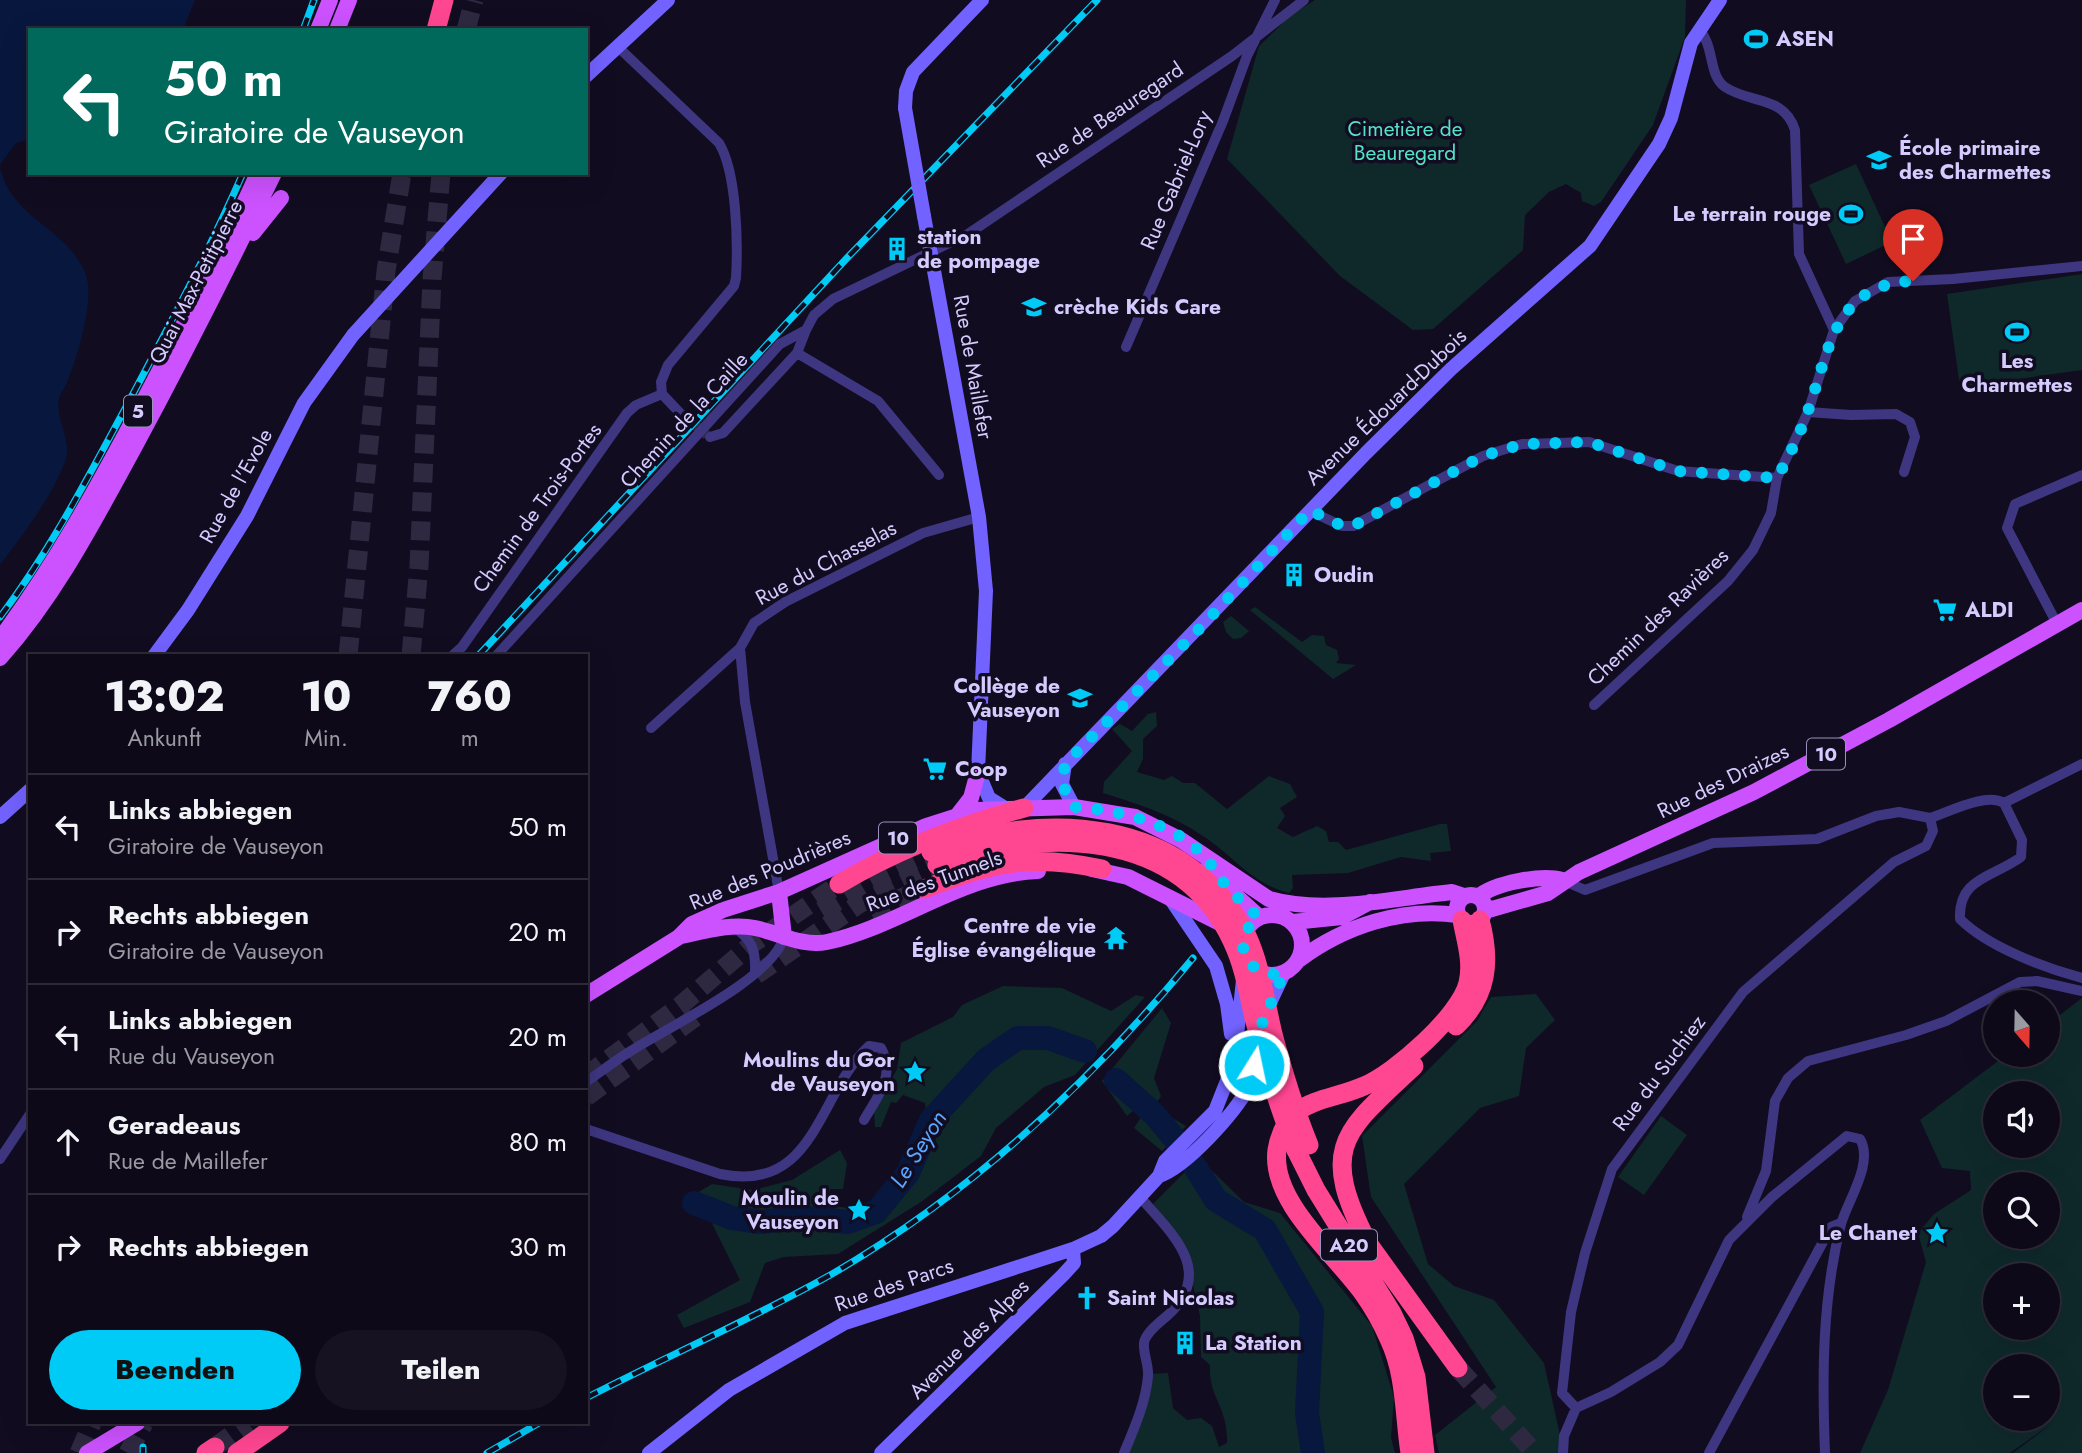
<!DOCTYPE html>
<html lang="de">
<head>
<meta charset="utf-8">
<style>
  :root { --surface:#0d0918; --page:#161221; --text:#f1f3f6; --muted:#9a9aa2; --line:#2d2a37; --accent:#00cbf6 }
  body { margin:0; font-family:Jost,sans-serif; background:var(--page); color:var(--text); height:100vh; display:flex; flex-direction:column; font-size:26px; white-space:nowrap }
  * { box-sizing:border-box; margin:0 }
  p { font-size:23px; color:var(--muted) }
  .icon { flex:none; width:38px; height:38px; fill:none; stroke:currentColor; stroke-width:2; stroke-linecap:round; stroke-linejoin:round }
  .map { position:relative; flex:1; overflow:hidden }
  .panel { position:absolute; left:28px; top:654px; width:560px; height:770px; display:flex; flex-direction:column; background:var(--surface); border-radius:0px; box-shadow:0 7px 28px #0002,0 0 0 2px var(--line) }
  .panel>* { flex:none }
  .top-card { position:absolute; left:28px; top:28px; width:560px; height:147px; border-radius:0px; box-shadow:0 7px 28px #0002,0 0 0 2px var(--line); background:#00695c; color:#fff; overflow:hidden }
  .needle { width:46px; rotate:160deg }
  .tools { position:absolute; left:1983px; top:990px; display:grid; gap:14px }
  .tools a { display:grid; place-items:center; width:77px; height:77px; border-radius:50%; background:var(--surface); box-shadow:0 7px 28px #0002,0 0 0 2px var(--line); font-size:35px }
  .pin { position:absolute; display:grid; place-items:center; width:60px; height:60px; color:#fff; margin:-72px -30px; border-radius:50% 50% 50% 0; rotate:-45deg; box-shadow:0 0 7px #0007 }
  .pin .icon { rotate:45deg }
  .me { position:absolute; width:77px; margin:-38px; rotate:10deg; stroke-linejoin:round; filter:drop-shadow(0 0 5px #0008) }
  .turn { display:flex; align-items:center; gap:24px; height:147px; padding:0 21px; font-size:32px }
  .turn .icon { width:91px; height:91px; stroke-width:2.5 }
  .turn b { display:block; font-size:49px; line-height:60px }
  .eta { display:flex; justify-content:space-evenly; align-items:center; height:119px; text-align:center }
  .eta b { font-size:42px; font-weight:800; line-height:49px }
  .cta { display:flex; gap:14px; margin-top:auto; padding:14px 21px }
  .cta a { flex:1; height:80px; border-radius:42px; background:var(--accent); color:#111; font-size:28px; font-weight:800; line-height:80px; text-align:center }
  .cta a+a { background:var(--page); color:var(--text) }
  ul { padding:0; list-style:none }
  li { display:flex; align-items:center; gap:21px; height:105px; padding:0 21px; border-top:2px solid var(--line) }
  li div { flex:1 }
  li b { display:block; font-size:26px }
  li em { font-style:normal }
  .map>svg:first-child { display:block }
  .green { fill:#0f292a; fill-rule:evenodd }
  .water { fill:#08173d }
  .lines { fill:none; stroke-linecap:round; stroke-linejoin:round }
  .river { stroke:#08173d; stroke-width:24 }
  .street-tunnel { stroke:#2e2941; stroke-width:10; stroke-dasharray:10 5; stroke-linecap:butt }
  .highway-tunnel { stroke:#2e2941; stroke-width:19; stroke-dasharray:19 10; stroke-linecap:butt }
  .street { stroke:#3e3680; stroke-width:10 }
  .secondary { stroke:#7262ff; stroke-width:14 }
  .primary { stroke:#cc52ff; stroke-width:16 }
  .highway { stroke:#ff4691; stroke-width:19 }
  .rail-casing { stroke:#00cbf6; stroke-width:7 }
  .rail { stroke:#110c20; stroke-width:4.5; stroke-dasharray:13; stroke-linecap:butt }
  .secondary-bridge { stroke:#7262ff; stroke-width:14 }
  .highway-bridge { stroke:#ff4691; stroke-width:19 }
  .route { stroke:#00cbf6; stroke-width:12; stroke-dasharray:0 21.6 }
  .labels { text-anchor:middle; stroke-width:7; stroke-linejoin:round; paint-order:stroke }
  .shield { fill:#110c20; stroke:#9a92bc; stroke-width:2 }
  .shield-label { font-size:19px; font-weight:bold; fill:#d5cbff }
  .poi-label { font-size:21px; font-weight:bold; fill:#d5cbff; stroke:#110c20; text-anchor:start }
  .street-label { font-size:21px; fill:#d5cbff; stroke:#110c20 }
  .park-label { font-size:21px; fill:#54e2c9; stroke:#110c20 }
  .water-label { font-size:23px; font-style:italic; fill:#59a5ff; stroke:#110c20 }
</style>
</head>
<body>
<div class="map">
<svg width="2082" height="1453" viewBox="0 0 2082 1453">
  <rect width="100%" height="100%" fill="#110c20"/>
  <path class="green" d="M1315 0H1686L1685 37 1653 125 1601 202 1594 206 1582 201 1581 193 1566 184 1549 192 1525 215 1523 250 1433 329 1413 330 1340 276 1227 159 1259 46 1291 15Z
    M1856 164 1892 242 1846 264 1809 185Z
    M2082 274V370L1960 387 1947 294Z
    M1255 607 1302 642 1312 635 1324 636 1326 645 1337 650 1339 659 1336 663 1356 665 1333 679 1256 615 1250 610Z
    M1231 616 1249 631 1241 638 1233 639 1226 632 1223 622Z
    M1156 712 1157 726 1143 739V759L1137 772 1164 780 1172 776 1183 783H1195L1227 809 1269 776 1290 784 1297 797 1280 808 1285 816 1277 828 1293 837 1317 826 1326 831 1329 842H1338L1346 850 1440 824H1447L1451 851 1430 853 1431 861 1401 857 1348 873 1292 875 1293 888 1289 893C1249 882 1235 857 1203 836 1172 815 1139 804 1103 793L1104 782 1132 751 1112 729 1120 724 1132 731 1148 714Z
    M1003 986 1062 988 1111 1011 1136 995 1145 997 1075 1075 1044 1087 996 1128 981 1156 921 1202 838 1254 784 1257 765 1263 750 1302 684 1328 677 1315 740 1280 697 1193 712 1184 753 1190 792 1180 840 1150 847 1163 843 1189H830V1206L851 1208 877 1199 900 1177 927 1120 925 1103 903 1095 896 1103 891 1102 881 1127H875L874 1111 897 1069 901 1043 953 1017 962 1005Z
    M1536 994 1555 1020 1526 1048 1519 1096 1480 1108 1404 1184 1428 1264 1454 1286 1494 1300 1544 1363 1564 1453H1439L1435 1435 1496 1387 1371 1197 1362 1136 1477 1021 1491 997Z
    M2082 998V1453H2013L2054 1422 2010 1453H1860L1888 1390 1926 1262 1918 1233 1934 1214 1971 1190 1970 1171 1942 1168 1920 1120 2006 1055H2048V1024ZM1995 1094H2048V1146H1995ZM1995 1185H2048V1237H1995ZM1995 1276H2048V1328H1995ZM1995 1367H2048V1419H1995Z
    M1162 1008 1171 1023 1154 1078 1161 1096 1154 1107 1186 1126 1162 1151 1134 1128 1141 1117 1134 1110 1127 1116 1102 1081Z
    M1661 1116 1687 1135 1644 1195 1618 1177Z
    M1199 1158 1244 1202 1280 1213 1372 1326 1394 1397 1391 1438 1395 1453H1125L1149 1374 1168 1373 1173 1408 1187 1420 1201 1418 1212 1426 1219 1447 1227 1443C1228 1406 1208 1397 1210 1365L1201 1357 1200 1316 1188 1263 1149 1208Z"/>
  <path class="water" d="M0 0H195L183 30H30V139L16 143 0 165Z
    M0 169C15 221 63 225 85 272 96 296 78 355 68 380 66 387 60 393 59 399 55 419 73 442 65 462 50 500 24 533 0 565Z"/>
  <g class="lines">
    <path class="river" d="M1116 1080 1155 1115 1187 1154 1216 1200 1265 1230 1312 1312 1307 1413 1313 1453
      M694 1203 732 1218 761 1222 797 1217 848 1222 876 1212 908 1173 931 1120 986 1060 1018 1038H1048L1085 1051"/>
    <path class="street-tunnel" d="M679 412 707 435"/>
    <path class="highway-tunnel" d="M466 30 474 0
      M348 656 386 271 402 173
      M411 656 419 566 432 279 441 173
      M870 910 924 889
      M821 911 875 879 931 852
      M756 975 859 904 937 865
      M586 1076 681 1005 752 944 839 884
      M586 1097 697 1016
      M1458 1368 1535 1453
      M215 1447 248 1423
      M79 1453 92 1423
      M128 1453 144 1423"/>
    <path class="street" d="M1699 29C1715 47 1708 75 1725 87 1750 104 1784 95 1795 130L1799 254 1834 330
      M618 47 719 143C737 173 738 243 736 278L734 286 668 365 661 382 662 394 679 412
      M1126 347 1223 121 1247 56 1275 0
      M797 353 878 401 939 475
      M1808 412 1851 415 1896 414 1910 422 1915 437 1904 472
      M710 437 723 433 797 353 806 330
      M1310 511 1342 526H1353L1483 456 1522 444 1589 442 1678 471 1777 478 1808 412 1834 330 1855 301 1888 282 1953 279 2082 266
      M2057 624 2007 528 2015 504 2082 475
      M452 656 462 647 627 413 636 405 662 394
      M496 656 780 344 806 330 814 315 833 299 968 234 1232 56 1304 0
      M1594 705 1728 581 1753 550 1771 513 1777 478
      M651 728 740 648
      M2004 803 2022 840 2021 857C1992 878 1958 878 1960 919 1988 947 2045 968 2082 978
      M1930 818C1949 812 1986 792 2004 803L2082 764
      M1562 880 1585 890 1713 843 1817 839 1876 816 1899 812 1930 818
      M779 892 745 702 740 648 754 623 785 602 923 533 979 517
      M734 927C752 940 756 950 755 972
      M586 1082C599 1073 612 1063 626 1054 663 1029 772 980 784 937
      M586 1129 720 1174C816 1194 817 1094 869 1046L881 1048C896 1075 878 1096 864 1120
      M0 1159 30 1114
      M1747 1217 1766 1171 1775 1101 1788 1078 1808 1061 1906 1035 1946 1021 2020 982 2037 981 2082 991
      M1124 1453C1134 1429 1146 1402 1148 1376 1149 1365 1143 1354 1144 1343 1145 1333 1160 1322 1168 1315 1216 1271 1171 1233 1140 1197
      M1563 1453 1564 1436 1576 1408
      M1709 1453 1831 1227 1841 1223
      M1825 1453C1822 1376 1822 1300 1841 1224 1848 1200 1874 1163 1860 1139L1847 1136 1772 1197 1729 1240 1678 1345 1660 1362 1611 1392 1576 1408 1562 1393 1571 1312 1585 1253 1612 1169 1743 992 1894 862 1926 846 1933 831 1930 818"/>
    <path class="secondary" d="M586 76 668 0
      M905 108 906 91 913 72 982 0
      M924 216 979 517 986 591 978 772 989 798 1005 808
      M154 656 188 610 247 516 304 403 353 335 501 173
      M1065 764 1062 784 1074 807
      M1024 808 1366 453 1451 369 1590 246 1659 144 1671 118 1691 43 1720 0
      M0 817 30 790
      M1172 901 1216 966 1227 1004 1231 1034
      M1268 1007 1284 973
      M1159 1176C1186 1167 1234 1114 1248 1088 1256 1075 1256 1055 1258 1040
      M649 1453 729 1390 845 1323 1073 1249 1101 1236 1113 1226 1159 1176 1165 1161 1215 1111 1234 1063 1243 980
      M881 1453 1063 1275 1074 1263 1073 1249"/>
    <path class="primary" d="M318 30 330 0
      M337 30 349 0
      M253 233 281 198
      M0 639C56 564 99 484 143 402 183 326 223 251 258 173
      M0 658C56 595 94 521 134 448 183 357 229 266 274 173
      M957 816 971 798 978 772
      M1209 863 1224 885 1259 917
      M1092 869 1128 877 1222 924
      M779 892 784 937
      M1457 909a14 14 0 1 1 28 0a14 14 0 1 1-28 0Z
      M1478 897C1494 883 1542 874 1562 880
      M1485 911 1548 893 1579 872 1754 792 1889 720 2082 610
      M1242 945a30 30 0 1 1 60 0a30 30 0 1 1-60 0Z
      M1293 922 1342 917 1370 902
      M681 936C704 931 732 923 755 928 780 933 801 947 827 942 898 927 964 873 1038 871
      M1300 959C1345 926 1402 907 1458 915
      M586 995 679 937 692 924 723 910 779 892 926 826 976 810 1074 807 1135 817 1181 840 1269 899C1326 915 1393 898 1452 892L1464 896
      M87 1453 137 1423"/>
    <path class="highway" d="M436 30 444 0
      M839 884C898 849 958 826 1024 808
      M924 889C992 863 1029 853 1102 869
      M1456 1026C1488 995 1491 961 1480 920
      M1296 1150 1316 1190 1392 1313 1404 1338 1416 1377 1425 1453
      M1360 1232 1458 1368
      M1367 1241C1318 1146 1345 1131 1414 1066
      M206 1453 215 1447
      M237 1453 280 1423
      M1410 1453C1404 1414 1406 1375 1389 1339 1382 1323 1373 1307 1363 1293 1335 1254 1270 1201 1277 1150 1286 1097 1326 1103 1364 1086 1395 1073 1460 1016 1468 983 1473 962 1466 941 1462 920"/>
    <g class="rail-casing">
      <path id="rail" d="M303 30 314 0
        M0 617C50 551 87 479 126 407 167 330 208 253 243 173
        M478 656 847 258 1097 0
        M586 1398C668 1356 752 1319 832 1274 973 1192 1090 1083 1193 958
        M143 1453V1447
        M487 1453 539 1423"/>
    </g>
    <use href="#rail" class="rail"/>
    <path class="secondary-bridge" d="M905 108 924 216"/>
    <path class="highway-bridge" d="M931 852C1041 809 1189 816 1247 936 1261 966 1265 1001 1273 1034 1283 1072 1294 1108 1309 1145
      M937 865C1039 827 1179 827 1232 941 1244 966 1248 992 1254 1018 1266 1063 1278 1107 1296 1150"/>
  </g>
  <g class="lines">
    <path class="route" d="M1254 1065 1261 1026 1284 973C1247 981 1227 939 1259 918 1248 906 1234 896 1224 883 1217 875 1212 865 1205 857 1173 822 1119 810 1074 807L1062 784 1065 764 1203 625 1310 510 1342 526H1353L1483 456 1522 444 1589 442 1678 471 1777 478C1790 454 1802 430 1810 405 1830 345 1837 284 1913 281"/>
  </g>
  <defs>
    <g id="stadium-bare" transform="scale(1.89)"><path d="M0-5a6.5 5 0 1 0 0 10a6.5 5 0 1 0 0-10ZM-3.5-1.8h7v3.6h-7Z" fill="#00cbf6" stroke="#110c20" stroke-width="2.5" paint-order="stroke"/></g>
    <g id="school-bare" transform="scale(1.89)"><path d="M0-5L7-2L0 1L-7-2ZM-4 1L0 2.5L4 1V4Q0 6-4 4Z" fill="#00cbf6" stroke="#110c20" stroke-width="2.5" paint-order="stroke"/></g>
    <g id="building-bare" transform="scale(1.89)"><path d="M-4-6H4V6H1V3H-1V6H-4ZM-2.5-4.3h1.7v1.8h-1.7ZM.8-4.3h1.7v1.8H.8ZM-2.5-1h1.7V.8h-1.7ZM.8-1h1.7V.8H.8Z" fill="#00cbf6" stroke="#110c20" stroke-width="2.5" paint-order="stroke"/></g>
    <g id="supermarket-bare" transform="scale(1.89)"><path d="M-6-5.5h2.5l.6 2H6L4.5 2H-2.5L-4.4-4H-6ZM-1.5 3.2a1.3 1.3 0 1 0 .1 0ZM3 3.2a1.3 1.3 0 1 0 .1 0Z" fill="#00cbf6" stroke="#110c20" stroke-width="2.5" paint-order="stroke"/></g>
    <g id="temple-bare" transform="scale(1.89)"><path d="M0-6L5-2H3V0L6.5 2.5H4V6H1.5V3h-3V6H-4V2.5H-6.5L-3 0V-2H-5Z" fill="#00cbf6" stroke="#110c20" stroke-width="2.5" paint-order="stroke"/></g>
    <g id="sight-bare" transform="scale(1.89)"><path d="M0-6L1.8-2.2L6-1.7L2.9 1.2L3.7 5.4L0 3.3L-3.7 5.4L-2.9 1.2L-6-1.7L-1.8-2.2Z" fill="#00cbf6" stroke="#110c20" stroke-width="2.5" paint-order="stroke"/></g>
    <g id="church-bare" transform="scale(1.89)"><path d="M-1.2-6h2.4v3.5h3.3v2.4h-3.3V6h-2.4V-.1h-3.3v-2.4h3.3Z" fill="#00cbf6" stroke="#110c20" stroke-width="2.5" paint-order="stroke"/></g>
  </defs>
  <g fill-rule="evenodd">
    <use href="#stadium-bare" x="1756" y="39"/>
    <use href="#school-bare" x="1879" y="160"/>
    <use href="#stadium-bare" x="1851" y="214"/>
    <use href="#building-bare" x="897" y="249"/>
    <use href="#school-bare" x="1034" y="307"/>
    <use href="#stadium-bare" x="2017" y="332"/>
    <use href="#building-bare" x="1294" y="575"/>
    <use href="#supermarket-bare" x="1945" y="610"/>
    <use href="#school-bare" x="1080" y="698"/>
    <use href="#supermarket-bare" x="935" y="769"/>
    <use href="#temple-bare" x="1116" y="938"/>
    <use href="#sight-bare" x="915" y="1072"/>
    <use href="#sight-bare" x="859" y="1210"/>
    <use href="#sight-bare" x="1937" y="1233"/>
    <use href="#church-bare" x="1087" y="1298"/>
    <use href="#building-bare" x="1185" y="1343"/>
  </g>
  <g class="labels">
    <g class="shield">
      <rect x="124" y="395.5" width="28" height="31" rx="5"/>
      <rect x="1807" y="738.5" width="38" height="31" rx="5"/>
      <rect x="879" y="822.5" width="38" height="31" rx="5"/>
      <rect x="1321" y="1229.5" width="56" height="31" rx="5"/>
    </g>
    <g class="shield-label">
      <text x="138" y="418">5</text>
      <text x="1826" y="761">10</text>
      <text x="898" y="845">10</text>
      <text x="1349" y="1252">A20</text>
    </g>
    <g class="poi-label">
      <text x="1776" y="46">ASEN</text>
      <text x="1899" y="155">École primaire<tspan x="1899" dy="24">des Charmettes</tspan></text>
      <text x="1831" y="221" text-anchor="end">Le terrain rouge</text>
      <text x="917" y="244">station<tspan x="917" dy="24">de pompage</tspan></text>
      <text x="1054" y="314">crèche Kids Care</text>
      <text x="2017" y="368" text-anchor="middle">Les<tspan x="2017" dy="24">Charmettes</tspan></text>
      <text x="1314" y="582">Oudin</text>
      <text x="1965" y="617">ALDI</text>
      <text x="1060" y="693" text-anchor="end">Collège de<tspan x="1060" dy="24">Vauseyon</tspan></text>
      <text x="955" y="776">Coop</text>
      <text x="1096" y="933" text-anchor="end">Centre de vie<tspan x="1096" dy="24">Église évangélique</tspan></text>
      <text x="895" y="1067" text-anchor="end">Moulins du Gor<tspan x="895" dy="24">de Vauseyon</tspan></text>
      <text x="839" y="1205" text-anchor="end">Moulin de<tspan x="839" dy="24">Vauseyon</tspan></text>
      <text x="1917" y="1240" text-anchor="end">Le Chanet</text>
      <text x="1107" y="1305">Saint Nicolas</text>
      <text x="1205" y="1350">La Station</text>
    </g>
    <g class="street-label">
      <text transform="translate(1110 115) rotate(-34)" y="7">Rue de Beauregard</text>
      <text transform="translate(1176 180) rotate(-67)" y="7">Rue Gabriel-Lory</text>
      <text transform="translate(196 282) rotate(-63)" y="7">Quai Max-Petitpierre</text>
      <text transform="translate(973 367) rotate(80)" y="7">Rue de Maillefer</text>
      <text transform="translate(1386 407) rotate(-44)" y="7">Avenue Édouard-Dubois</text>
      <text transform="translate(684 420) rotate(-47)" y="7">Chemin de la Caille</text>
      <text transform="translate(236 486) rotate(-61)" y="7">Rue de l'Evole</text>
      <text transform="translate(537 508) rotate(-54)" y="7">Chemin de Trois-Portes</text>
      <text transform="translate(826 563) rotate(-28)" y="7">Rue du Chasselas</text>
      <text transform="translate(1658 617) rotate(-44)" y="7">Chemin des Ravières</text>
      <text transform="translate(1723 781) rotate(-26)" y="7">Rue des Draizes</text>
      <text transform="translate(770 870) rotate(-23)" y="7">Rue des Poudrières</text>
      <text transform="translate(934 881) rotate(-20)" y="7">Rue des Tunnels</text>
      <text transform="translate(1659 1073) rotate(-53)" y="7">Rue du Suchiez</text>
      <text transform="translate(894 1285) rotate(-19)" y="7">Rue des Parcs</text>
      <text transform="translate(969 1339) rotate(-45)" y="7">Avenue des Alpes</text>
    </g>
    <g class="park-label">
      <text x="1405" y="136">Cimetière de<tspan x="1405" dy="24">Beauregard</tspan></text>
    </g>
    <g class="water-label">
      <text transform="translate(918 1149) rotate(-58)" y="8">Le Seyon</text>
    </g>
  </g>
</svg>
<div class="tools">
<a><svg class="needle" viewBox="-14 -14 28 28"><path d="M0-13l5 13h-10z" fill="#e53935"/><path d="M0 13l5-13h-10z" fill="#9a9aa2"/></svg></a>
<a><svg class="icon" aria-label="sound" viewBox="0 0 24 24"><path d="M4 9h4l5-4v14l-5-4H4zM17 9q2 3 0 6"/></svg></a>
<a><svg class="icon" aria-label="search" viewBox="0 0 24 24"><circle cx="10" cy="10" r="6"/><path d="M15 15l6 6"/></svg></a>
<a>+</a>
<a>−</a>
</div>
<div class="pin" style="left:1913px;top:281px;background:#d93025"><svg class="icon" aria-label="arrive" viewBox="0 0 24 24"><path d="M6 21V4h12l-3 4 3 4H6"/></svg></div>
<svg class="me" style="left:1254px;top:1065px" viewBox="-20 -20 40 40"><circle r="17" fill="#00cbf6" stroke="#fff" stroke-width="3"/><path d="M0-11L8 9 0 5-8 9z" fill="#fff"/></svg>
<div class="top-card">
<div class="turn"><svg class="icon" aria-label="left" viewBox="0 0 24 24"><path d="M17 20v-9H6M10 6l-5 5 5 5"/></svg><div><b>50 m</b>Giratoire de Vauseyon</div></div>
</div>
<section class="panel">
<div class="eta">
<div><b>13:02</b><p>Ankunft</p></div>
<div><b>10</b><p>Min.</p></div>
<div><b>760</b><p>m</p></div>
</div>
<ul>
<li><svg class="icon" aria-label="left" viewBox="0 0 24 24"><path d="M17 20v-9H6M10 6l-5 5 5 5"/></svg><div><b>Links abbiegen</b><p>Giratoire de Vauseyon</p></div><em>50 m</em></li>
<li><svg class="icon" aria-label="right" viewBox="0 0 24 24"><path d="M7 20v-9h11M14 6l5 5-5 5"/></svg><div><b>Rechts abbiegen</b><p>Giratoire de Vauseyon</p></div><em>20 m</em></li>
<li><svg class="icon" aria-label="left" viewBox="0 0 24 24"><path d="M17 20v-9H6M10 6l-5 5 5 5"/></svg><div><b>Links abbiegen</b><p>Rue du Vauseyon</p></div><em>20 m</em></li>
<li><svg class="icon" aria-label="ahead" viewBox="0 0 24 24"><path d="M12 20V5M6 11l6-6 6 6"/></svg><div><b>Geradeaus</b><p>Rue de Maillefer</p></div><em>80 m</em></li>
<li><svg class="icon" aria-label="right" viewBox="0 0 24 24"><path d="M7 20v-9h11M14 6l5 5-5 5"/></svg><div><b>Rechts abbiegen</b></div><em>30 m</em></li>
</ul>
<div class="cta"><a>Beenden</a><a>Teilen</a></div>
</section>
</div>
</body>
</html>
